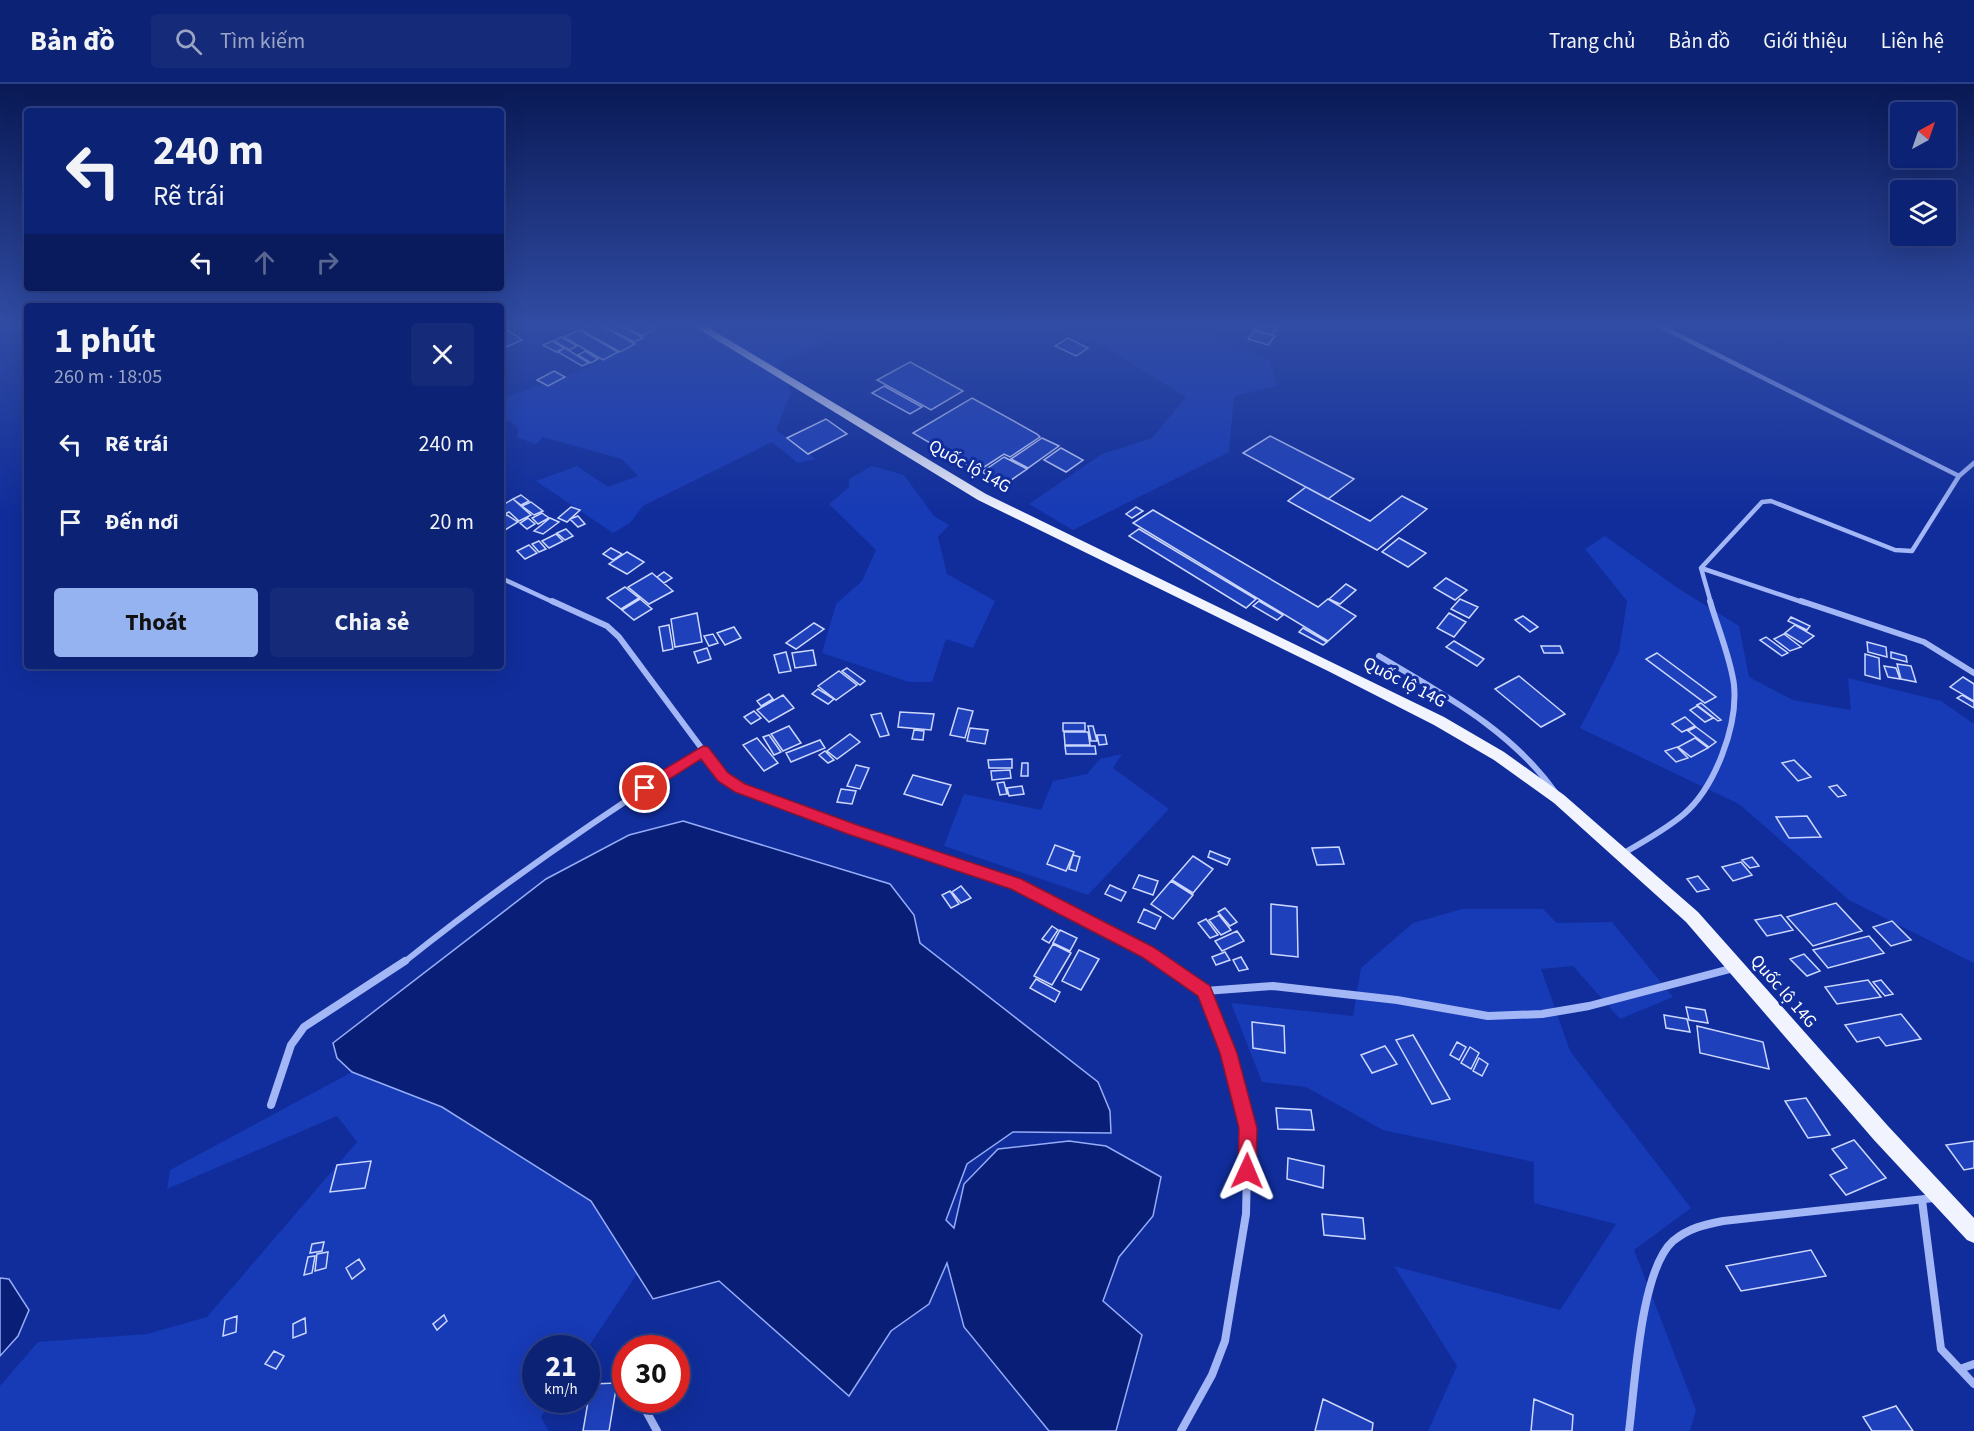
<!DOCTYPE html>
<html lang="vi">
<head>
<meta charset="utf-8">
<style>
  :root { --surface:#0c2274; --page:#152a79; --text:#f1f3f6; --muted:#9aa4c5; --line:#2c3f86; --accent:#95b2f1 }
  body { margin:0; font-family:"Source Sans 3",sans-serif; background:var(--page); color:var(--text); height:100vh; display:flex; flex-direction:column; font-size:22px; white-space:nowrap }
  * { box-sizing:border-box; margin:0 }
  p { font-size:20px; color:var(--muted) }
  .icon { flex:none; width:33px; height:33px; fill:none; stroke:currentColor; stroke-width:2; stroke-linecap:round; stroke-linejoin:round }
  .map { position:relative; flex:1; overflow:hidden }
  .drawer { position:absolute; left:24px; top:219px; width:480px; height:366px; display:flex; flex-direction:column; background:var(--surface); border-radius:6px; box-shadow:0 6px 24px #0002,0 0 0 2px var(--line) }
  .drawer>* { flex:none }
  .hud { position:absolute; left:24px; top:24px; width:480px; height:183px; border-radius:6px; box-shadow:0 6px 24px #0002,0 0 0 2px var(--line); background:#0c2274; color:var(--text); overflow:hidden }
  .needle { width:39px; rotate:40deg }
  .buttons { position:absolute; left:1890px; top:18px; display:grid; gap:12px }
  .buttons a { display:grid; place-items:center; width:66px; height:66px; border-radius:6px; background:var(--surface); box-shadow:0 6px 24px #0002,0 0 0 2px var(--line); font-size:30px }
  .speed { position:absolute; left:522px; top:1251px; display:flex; gap:12px; font-size:30px; font-weight:700; text-align:center }
  .speed>* { display:grid; place-content:center; width:78px; height:78px; border-radius:50%; background:var(--surface); box-shadow:0 6px 24px #0002,0 0 0 2px var(--line); line-height:1 }
  .speed small { font-size:15px; font-weight:400 }
  .speed .limit { border:9px solid #d22; background:#fff; color:#111 }
  .pin { position:absolute; display:grid; place-items:center; width:51px; height:51px; color:#fff; margin:-26px; border:3px solid #fff; border-radius:50%; box-shadow:0 2px 6px #0007 }
  .me { position:absolute; width:66px; margin:-33px; rotate:1deg; stroke-linejoin:round; filter:drop-shadow(0 0 4px #0008) }
  .turn { display:flex; align-items:center; gap:21px; height:126px; padding:0 30px; font-size:27px }
  .turn .icon { width:78px; height:78px; stroke-width:2.5 }
  .turn b { display:block; font-size:42px; line-height:51px }
  .lanes { display:flex; align-items:center; height:57px; padding:0 30px; background:#0003; justify-content:center; gap:30px; direction:ltr }
  .lanes .off { opacity:.35 }
  .round { display:grid; place-items:center; flex:none; width:63px; height:63px; border-radius:6px; background:var(--page) }
  .head { display:flex; align-items:center; justify-content:space-between; height:102px; padding:0 30px }
  h1 { font-size:36px; font-weight:700; line-height:45px }
  .cta { display:flex; gap:12px; margin-top:auto; padding:12px 30px }
  .cta a { flex:1; height:69px; border-radius:6px; background:var(--accent); color:#111; font-size:24px; font-weight:700; line-height:69px; text-align:center }
  .cta a+a { background:var(--page); color:var(--text) }
  ul { padding:0; list-style:none }
  li { display:flex; align-items:center; gap:18px; height:78px; padding:0 30px }
  li div { flex:1 }
  li b { display:block; font-size:22px }
  li em { font-style:normal }
  header { display:flex; align-items:center; gap:36px; box-sizing:border-box; height:84px; padding:0 30px; background:var(--surface); border-bottom:2px solid var(--line) }
  header strong { font-size:28px }
  nav { display:flex; gap:33px; margin-inline-start:auto; font-size:21px }
  .search { width:420px; height:54px; background:var(--page); display:flex; align-items:center; gap:15px; box-sizing:border-box; padding:0 21px; border-radius:6px; color:var(--muted); font-size:22px }
  .map>svg:first-child { display:block }
  .green { fill:#173ab6 }
  .water { fill:#091f77; stroke:#95acf8; stroke-width:1.5 }
  .building { fill:#1e40bb; stroke:#ccd7fe; stroke-width:1.5 }
  .lines { fill:none; stroke-linecap:round; stroke-linejoin:round }
  .minor-far2 { stroke:#a3b6f5; stroke-width:4.5 }
  .minor-far1 { stroke:#a3b6f5; stroke-width:6 }
  .minor { stroke:#a3b6f5; stroke-width:8 }
  .primary { fill:#f1f3ff; fill-rule:evenodd }
  .route { fill:#e11d48; stroke:#92132f; stroke-width:1.5 }
  .labels { text-anchor:middle; stroke-width:6; stroke-linejoin:round; paint-order:stroke }
  .street-label { font-size:18px; fill:#fff; stroke:#102d9b }
</style>
</head>
<body>
<header>
<strong>Bản đồ</strong>
<div class="search"><svg class="icon" aria-label="search" viewBox="0 0 24 24"><circle cx="10" cy="10" r="6"/><path d="M15 15l6 6"/></svg>Tìm kiếm</div>
<nav><a>Trang chủ</a><a>Bản đồ</a><a>Giới thiệu</a><a>Liên hệ</a></nav>
</header>
<div class="map">
<svg width="1974" height="1347" viewBox="0 0 1974 1347">
  <rect width="100%" height="100%" fill="#102d9b"/>
  <path class="green" d="M667 241H880L851 251 828 247 824 258 778 279 791 308 776 346 816 375 798 379 772 358 643 422 630 439 613 449 536 397 577 382 608 403 638 392 622 375 543 353 536 360 516 353 519 346 509 336 501 338V315L578 288Z
    M1052 241H1207L1217 255 1270 276 1276 302 1234 312 1229 368 1073 446 1029 420 1102 370 1152 354 1186 313 1105 263 1052 246Z
    M872 382 904 391 934 432 949 441 938 453 947 490 995 517 973 564 946 555 932 598H909L822 569 836 520 862 497 876 466 829 420 849 403V395Z
    M1605 452 1679 505 1739 542 1749 593 1793 616 1851 626 1848 594 1941 617 1974 640V879L1849 816 1739 720 1580 644 1619 568 1627 517 1585 465Z
    M1122 670 1113 684 1169 725 1088 811 944 762 964 710 1041 726 1053 697 1087 690 1100 675Z
    M1462 825H1543L1557 839 1612 838 1673 913 1620 935 1573 882 1541 885 1570 967 1691 1124 1634 1166 1696 1326 1690 1347H1428L1457 1282 1394 1182 1560 1226 1616 1140 1534 1119V1078L1383 1046 1306 1003 1262 998 1231 919 1353 932 1361 884 1413 839Z
    M352 988 442 1023 591 1117 637 1190 587 1265 536 1264V1316H553L541 1333 549 1347H0V1302L38 1258 147 1250 207 1233 357 1058 337 1032 167 1105 170 1086Z"/>
  <path class="water" d="M683 737 890 800 914 831 920 859 1098 998 1110 1027 1111 1049 1013 1048 967 1080 946 1136 954 1144 964 1100 998 1065 1069 1057 1106 1062 1161 1093 1153 1132 1119 1173 1103 1217 1142 1251 1116 1347H1049L964 1243 947 1179 929 1220 891 1247 849 1312 719 1197 653 1215 591 1117 442 1023 352 988 337 974 333 959 546 795 629 751Z
    M0 1194 9 1195 29 1226 18 1252 0 1272Z"/>
  <path class="building" d="M590 241H600L635 260 620 268 581 246Z
    M602 241H619L643 254 634 258Z
    M621 241H651L657 244 642 252Z
    M1258 241H1268L1277 244 1271 251 1254 245Z
    M501 242 522 256 506 263 501 259Z
    M579 246 618 268 603 276 564 253Z
    M1254 247 1275 252 1268 261 1248 255Z
    M561 253 577 262 570 266 554 257Z
    M1068 254 1088 264 1076 272 1055 262Z
    M552 257 564 264 556 268 543 261Z
    M565 264 589 279 582 282 558 268Z
    M585 267 598 275 591 279 578 271Z
    M910 278 963 307 931 326 877 296Z
    M554 287 565 293 548 302 537 296Z
    M884 302 922 323 910 330 872 309Z
    M972 314 1037 350 1040 353 1010 373 1004 370 978 387 913 349Z
    M826 335 847 350 808 370 787 354Z
    M1270 352 1354 395 1328 415 1243 369Z
    M1042 354 1059 362 1028 384 1011 375Z
    M1061 364 1083 376 1066 388 1044 376Z
    M1004 373 1027 385 1004 401 982 388Z
    M1306 403 1370 437 1402 412 1427 425 1377 466 1288 417Z
    M521 411 529 417 521 421 513 415Z
    M513 415 531 431 519 437 509 428 501 432V422Z
    M531 418 543 427 534 431 522 422Z
    M571 423 580 426 567 438 558 434Z
    M1136 423 1143 427 1132 434 1126 430Z
    M1153 426 1318 523 1328 515 1356 532 1328 557 1133 439Z
    M542 429 549 434 538 440 532 434Z
    M507 431 518 438 505 446 501 443V435Z
    M578 432 585 440 578 443 570 435Z
    M528 434 535 440 527 445 520 439Z
    M550 434 559 438 543 450 534 447Z
    M566 445 573 452 565 456 557 449Z
    M1139 445 1256 515 1246 524 1129 452Z
    M556 450 563 457 549 464 542 457Z
    M1399 454 1426 469 1408 483 1382 468Z
    M539 457 546 465 539 468 532 460Z
    M529 461 537 469 525 475 517 467Z
    M611 464 622 470 613 476 603 470Z
    M627 468 644 478 627 490 609 480Z
    M664 488 672 494 664 499 657 493Z
    M652 489 673 507 649 520 628 503Z
    M1446 494 1467 506 1455 516 1434 504Z
    M1346 500 1356 506 1340 520 1329 515Z
    M625 503 639 514 621 525 607 514Z
    M640 515 652 525 634 536 622 526Z
    M1460 515 1478 523 1469 534 1451 525Z
    M1259 517 1283 531 1277 536 1253 522Z
    M697 529 702 558 675 563 671 535Z
    M1449 529 1466 538 1454 553 1437 544Z
    M1523 532 1538 543 1530 548 1515 536Z
    M1791 533 1810 542 1807 546 1788 537Z
    M814 539 824 545 796 565 786 559Z
    M669 541 673 565 663 567 659 543Z
    M1795 541 1814 552 1803 560 1785 549Z
    M734 543 741 554 725 561 717 549Z
    M1303 544 1327 558 1323 561 1299 548Z
    M713 550 718 559 709 562 704 552Z
    M1784 550 1801 563 1790 567 1774 555Z
    M1766 553 1788 569 1782 572 1760 556Z
    M1454 557 1484 575 1477 582 1446 563Z
    M1867 558 1886 563 1887 573 1868 568Z
    M1541 562H1560L1563 569H1544Z
    M707 564 711 575 698 579 694 568Z
    M813 566 816 581 795 584 792 569Z
    M786 568 791 587 779 589 774 571Z
    M1891 568 1906 572 1907 578 1891 574Z
    M1657 569 1716 613 1705 619 1646 575Z
    M1865 570 1879 574 1880 595 1865 591Z
    M1897 580 1911 582 1916 598 1901 595Z
    M1884 582 1896 584 1900 595 1888 593Z
    M847 584 865 597 860 601 842 587Z
    M839 587 857 601 836 616 818 602Z
    M1519 592 1565 630 1541 643 1495 605Z
    M1963 593 1974 600V617L1950 603Z
    M818 605 834 615 828 620 812 610Z
    M769 610 773 615 761 622 757 617Z
    M783 611 794 624 769 638 757 626Z
    M1962 611 1974 618V624L1957 614Z
    M1701 619 1721 636 1718 637 1697 621Z
    M1697 622 1713 634 1705 638 1690 626Z
    M958 624 973 627 965 654 950 651Z
    M754 627 761 634 751 640 744 633Z
    M900 628 934 630 931 646 898 643Z
    M881 629 889 651 880 653 871 631Z
    M1685 633 1695 642 1682 648 1672 640Z
    M1063 639H1085V647H1063Z
    M789 642 801 659 783 667 771 650Z
    M1088 642H1093L1097 657H1091Z
    M1696 643 1716 658 1709 663 1688 647Z
    M970 644 988 646 985 660 967 657Z
    M914 646 924 647 923 656 912 655Z
    M1064 648H1088L1090 661H1065Z
    M850 650 860 658 837 675 827 667Z
    M769 651 781 668 774 671 763 653Z
    M1097 651H1105L1107 660 1099 661Z
    M757 654 778 679 764 687 743 661Z
    M1695 654 1708 664 1691 673 1678 663Z
    M820 656 825 664 791 678 786 669Z
    M1065 662H1095L1096 670H1066Z
    M1677 663 1688 674 1676 678 1665 667Z
    M825 667 834 676 828 679 819 671Z
    M1012 675V684H989L988 676Z
    M1794 676 1811 693 1798 697 1782 679Z
    M1022 679H1028V692H1021Z
    M856 681 869 684 860 705 847 702Z
    M1010 686 1011 694 992 696 991 687Z
    M913 691 951 701 942 721 904 710Z
    M1004 698 1007 710 1000 711 997 699Z
    M1837 701 1846 711 1838 713 1829 703Z
    M1022 702 1024 710 1009 712 1007 704Z
    M841 705 856 707 852 720 837 718Z
    M1807 732 1821 753 1789 754 1776 733Z
    M1055 761 1074 768 1066 787 1047 780Z
    M1339 763 1344 780 1317 781 1312 764Z
    M1210 767 1230 775 1227 781 1208 773Z
    M1073 771 1080 773 1076 787 1069 785Z
    M1193 772 1213 785 1193 809 1172 796Z
    M1752 773 1759 782 1750 784 1742 776Z
    M1741 778 1752 791 1733 797 1722 783Z
    M1139 791 1158 797 1153 811 1133 804Z
    M1698 792 1709 805 1697 808 1687 795Z
    M1171 797 1193 811 1173 835 1151 820Z
    M1110 801 1126 808 1121 817 1105 810Z
    M961 802 971 814 961 819 952 808Z
    M950 807 959 820 951 824 942 811Z
    M1836 819 1862 847 1813 862 1787 833Z
    M1271 820 1297 823 1298 873 1271 870Z
    M1225 824 1237 838 1230 842 1218 828Z
    M1144 825 1161 833 1155 845 1138 838Z
    M1219 831 1231 846 1221 851 1209 836Z
    M1781 831 1793 846 1767 852 1755 836Z
    M1206 835 1218 851 1210 854 1198 839Z
    M1892 837 1911 856 1891 862 1873 843Z
    M1052 842 1058 846 1049 859 1042 855Z
    M1060 846 1077 854 1070 867 1053 859Z
    M1237 847 1244 857 1222 867 1215 857Z
    M1869 852 1884 869 1828 884 1813 866Z
    M1053 860 1071 869 1052 901 1034 892Z
    M1079 866 1099 875 1081 906 1062 897Z
    M1225 868 1230 876 1216 881 1212 873Z
    M1804 870 1820 887 1807 892 1790 875Z
    M1241 873 1248 885 1239 887 1233 876Z
    M1036 895 1060 908 1055 918 1030 904Z
    M1868 896 1881 913 1837 920 1825 903Z
    M1881 896 1893 910 1885 912 1873 898Z
    M1686 923 1705 926 1708 939 1689 936Z
    M1901 930 1921 955 1886 962 1879 953 1857 958 1845 941Z
    M1664 931 1687 935 1690 948 1666 944Z
    M1252 938 1284 942 1285 969 1253 964Z
    M1697 942 1763 958 1769 985 1700 969Z
    M1413 951 1450 1015 1432 1020 1396 956Z
    M1457 958 1466 963 1459 976 1450 971Z
    M1385 962 1397 980 1372 989 1361 971Z
    M1470 963 1479 969 1471 985 1461 979Z
    M1479 974 1488 980 1482 992 1473 987Z
    M1806 1014 1830 1051 1808 1054 1785 1017Z
    M1276 1024 1311 1026 1314 1046 1278 1045Z
    M1854 1056 1886 1094 1846 1111 1830 1091 1847 1084 1832 1065Z
    M1974 1057V1084L1964 1086 1946 1061Z
    M1288 1074 1324 1082 1323 1104 1287 1095Z
    M371 1077 365 1104 330 1108 337 1081Z
    M1322 1130 1363 1134 1365 1155 1324 1151Z
    M324 1158 322 1167 310 1169 312 1160Z
    M1811 1166 1826 1192 1741 1207 1726 1182Z
    M328 1168 326 1184 315 1187 317 1170Z
    M315 1172 312 1189 304 1191 308 1173Z
    M359 1175 365 1185 352 1195 346 1184Z
    M444 1231 447 1237 437 1246 433 1240Z
    M237 1232 236 1248 223 1252 225 1236Z
    M305 1234 306 1249 293 1254V1240Z
    M274 1267 284 1272 276 1285 265 1280Z
    M617 1299 609 1347H583L591 1300Z
    M1323 1315 1373 1339 1372 1347H1315Z
    M1534 1315 1573 1331 1572 1347H1531Z
    M1896 1322 1913 1347H1872L1863 1333Z"/>
  <g class="lines">
    <path class="minor-far2" d="M1658 241 1959 392
      M1701 484 1805 519
      M501 494 555 519
      M1711 519 1701 484 1762 418 1771 417 1895 466 1912 467 1959 392 1974 379"/>
    <path class="minor-far1" d="M552 517 607 542 619 553 723 693 740 704 853 746 1015 800 1163 879
      M1801 517 1924 558 1974 589
      M1379 572C1444 611 1510 645 1555 708
      M1622 770C1643 758 1665 746 1684 730 1715 703 1738 642 1734 601 1731 575 1717 542 1710 517
      M403 879C499 802 599 733 703 667"/>
    <path class="minor" d="M1161 877 1205 907 1229 969 1248 1044 1246 1130 1225 1257 1212 1291 1181 1347
      M1205 907 1273 902 1397 916 1488 932 1542 930 1589 922 1734 884
      M271 1021 291 961 304 943 405 877
      M1922 1116 1941 1265 1974 1300
      M1960 1285 1974 1280
      M640 1316 657 1347
      M1629 1347C1635 1303 1640 1186 1673 1157 1689 1144 1703 1141 1723 1137L1934 1114"/>
    <path class="primary" d="M692 241H704L986 410 1444 633 1504 668 1564 711 1698 828 1888 1042 1974 1134V1159L1967 1156 1874 1056 1686 838 1554 719 1494 676 1434 641 1328 587 978 416Z"/>
  </g>
  <linearGradient id="sky" x2="0" y2="1"><stop stop-color="#091955"/><stop offset="0.56" stop-color="#314ca4"/><stop offset="1" stop-color="#314ca4" stop-opacity="0"/></linearGradient>
  <rect width="1974" height="430" fill="url(#sky)"/>
  <path class="route" d="M703 662 708 663 728 689 745 700 857 741 1021 795 1153 863 1210 902 1237 969 1257 1044 1256 1087 1254 1093 1247 1096 1241 1093 1238 1087 1239 1044 1220 969 1198 912 1142 873 1011 805 848 750 735 708 718 697 701 675 649 708H640V700Z"/>
  <g class="labels">
    <g class="street-label">
      <text transform="translate(970 382) rotate(29)" y="6">Quốc lộ 14G</text>
      <text transform="translate(1405 598) rotate(27)" y="6">Quốc lộ 14G</text>
      <text transform="translate(1784 907) rotate(49)" y="6">Quốc lộ 14G</text>
    </g>
  </g>
</svg>
<div class="buttons">
<a><svg class="needle" viewBox="-14 -14 28 28"><path d="M0-13l5 13h-10z" fill="#e53935"/><path d="M0 13l5-13h-10z" fill="#9aa4c5"/></svg></a>
<a><svg class="icon" aria-label="layers" viewBox="0 0 24 24"><path d="M12 4l9 5-9 5-9-5zM3 14l9 5 9-5"/></svg></a>
</div>
<div class="speed"><div>21<small>km/h</small></div><div class="limit">30</div></div>
<div class="pin" style="left:645px;top:704px;background:#d93025"><svg class="icon" aria-label="arrive" viewBox="0 0 24 24"><path d="M6 21V4h12l-3 4 3 4H6"/></svg></div>
<svg class="me" style="left:1247px;top:1087px" viewBox="-20 -20 40 40"><path d="M0-17L14 15 0 8-14 15z" fill="#e11d48" stroke="#fff" stroke-width="4"/></svg>
<div class="hud">
<div class="turn"><svg class="icon" aria-label="left" viewBox="0 0 24 24"><path d="M17 20v-9H6M10 6l-5 5 5 5"/></svg><div><b>240 m</b>Rẽ trái</div></div>
<div class="lanes"><svg class="icon" aria-label="left" viewBox="0 0 24 24"><path d="M17 20v-9H6M10 6l-5 5 5 5"/></svg><svg class="icon off" aria-label="ahead" viewBox="0 0 24 24"><path d="M12 20V5M6 11l6-6 6 6"/></svg><svg class="icon off" aria-label="right" viewBox="0 0 24 24"><path d="M7 20v-9h11M14 6l5 5-5 5"/></svg></div>
</div>
<section class="drawer">
<div class="head"><div><h1>1 phút</h1><p>260 m · 18:05</p></div><a class="round"><svg class="icon" aria-label="close" viewBox="0 0 24 24"><path d="M6 6l12 12M18 6L6 18"/></svg></a></div>
<ul>
<li><svg class="icon" aria-label="left" viewBox="0 0 24 24"><path d="M17 20v-9H6M10 6l-5 5 5 5"/></svg><div><b>Rẽ trái</b></div><em>240 m</em></li>
<li><svg class="icon" aria-label="arrive" viewBox="0 0 24 24"><path d="M6 21V4h12l-3 4 3 4H6"/></svg><div><b>Đến nơi</b></div><em>20 m</em></li>
</ul>
<div class="cta"><a>Thoát</a><a>Chia sẻ</a></div>
</section>
</div>
</body>
</html>
